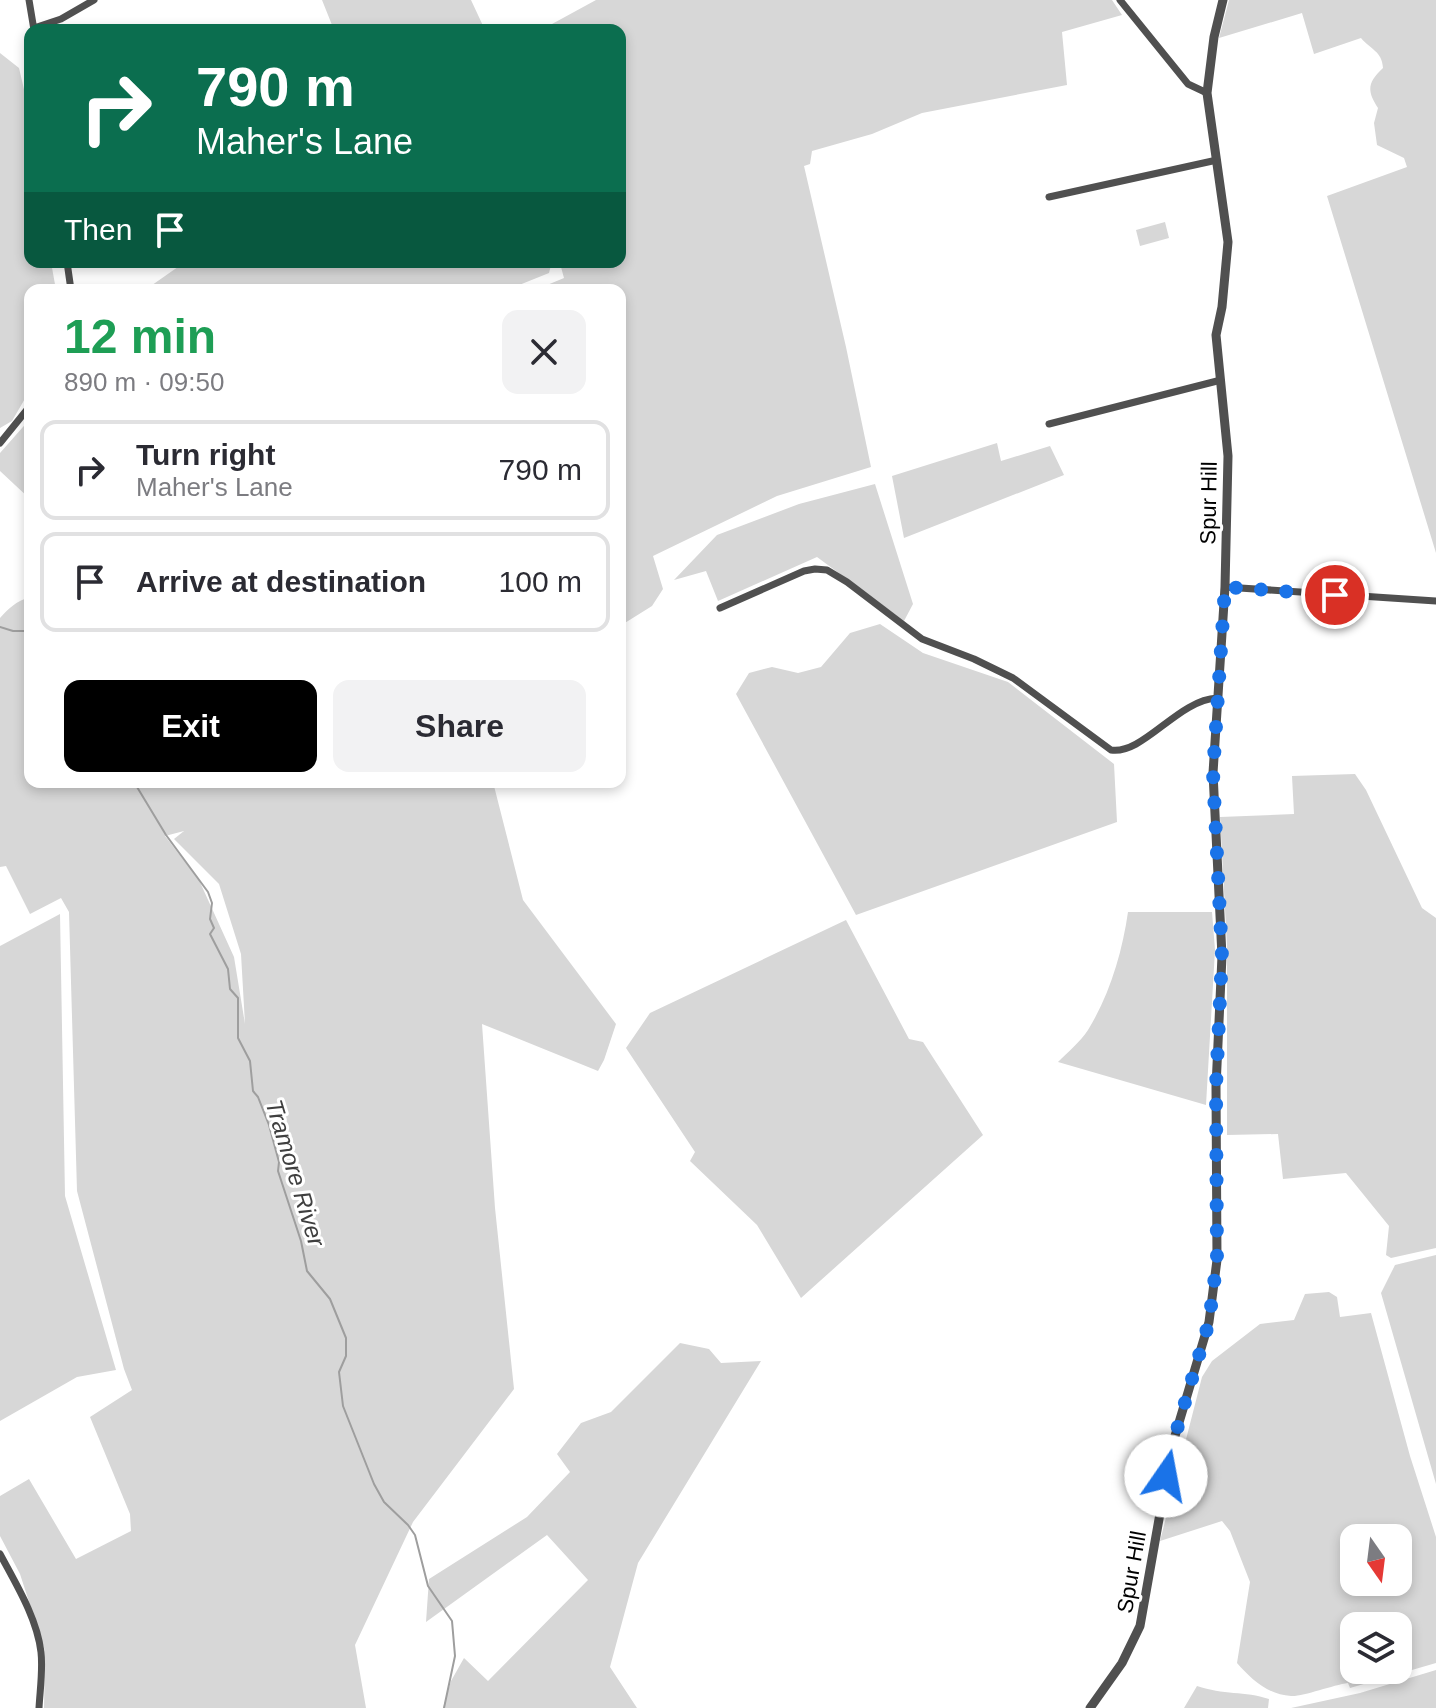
<!DOCTYPE html>
<html lang="en">
<head>
<meta charset="utf-8">
<style>
  :root { --surface:#fff; --page:#f2f2f3; --text:#2b2b33; --muted:#7c7c81; --line:#e1e1e2; --accent:#000 }
  body { margin:0; font-family:Helvetica,sans-serif; background:var(--page); color:var(--text); height:100vh; display:flex; flex-direction:column; font-size:30px; white-space:nowrap }
  * { box-sizing:border-box; margin:0 }
  p { font-size:26px; color:var(--muted) }
  .icon { flex:none; width:44px; height:44px; fill:none; stroke:currentColor; stroke-width:2; stroke-linecap:round; stroke-linejoin:round }
  .map { position:relative; flex:1; overflow:hidden }
  .sheet { position:absolute; left:24px; top:284px; width:602px; height:504px; display:flex; flex-direction:column; background:var(--surface); border-radius:16px; box-shadow:0 4px 12px #0003 }
  .sheet>* { flex:none }
  .banner { position:absolute; left:24px; top:24px; width:602px; height:244px; border-radius:16px; box-shadow:0 4px 12px #0003; background:#0b6e4f; color:#fff; overflow:hidden }
  .needle { width:52px; rotate:166deg }
  .buttons { position:absolute; left:1340px; top:1524px; display:grid; gap:16px }
  .buttons a { display:grid; place-items:center; width:72px; height:72px; border-radius:16px; background:var(--surface); box-shadow:0 4px 12px #0003; font-size:40px }
  .pin { position:absolute; display:grid; place-items:center; width:68px; height:68px; color:#fff; margin:-34px; border:4px solid #fff; border-radius:50%; box-shadow:0 2px 8px #0007 }
  .me { position:absolute; width:88px; margin:-44px; rotate:12deg; stroke-linejoin:round; filter:drop-shadow(0 0 6px #0008) }
  .turn { display:flex; align-items:center; gap:28px; height:168px; padding:0 40px; font-size:36px }
  .turn .icon { width:104px; height:104px; stroke-width:2.5 }
  .turn b { display:block; font-size:56px; line-height:68px }
  .then { display:flex; align-items:center; height:76px; padding:0 40px; background:#0003; gap:16px; font-size:30px }
  .round { display:grid; place-items:center; flex:none; width:84px; height:84px; border-radius:16px; background:var(--page) }
  .head { display:flex; align-items:center; justify-content:space-between; height:136px; padding:0 40px }
  h1 { font-size:48px; font-weight:800; line-height:60px; color:#1e9e55 }
  .primary-button { display:flex; gap:16px; margin-top:auto; padding:16px 40px }
  .primary-button a { flex:1; height:92px; border-radius:16px; background:var(--accent); color:#fff; font-size:32px; font-weight:800; line-height:92px; text-align:center }
  .primary-button a+a { background:var(--page); color:var(--text) }
  ul { padding:0; list-style:none }
  li { display:flex; align-items:center; gap:24px; height:100px; margin:0 16px 12px; padding:0 24px; border:4px solid var(--line); border-radius:16px }
  li div { flex:1 }
  li b { display:block; font-size:30px }
  li em { font-style:normal }
  .map>svg:first-child { display:block }
  .green { fill:#d7d7d7; fill-rule:evenodd }
  .lines { fill:none; stroke-linecap:round; stroke-linejoin:round }
  .stream { stroke:#9e9e9e; stroke-width:2 }
  .minor { stroke:#505050; stroke-width:7 }
  .tertiary { stroke:#505050; stroke-width:9 }
  .route { stroke:#1a73e8; stroke-width:14; stroke-dasharray:0 25.2 }
  .labels { text-anchor:middle; stroke-width:6; stroke-linejoin:round; paint-order:stroke }
  .street-label { font-size:22px; fill:#000; stroke:#fff }
  .water-label { font-size:24px; font-style:italic; fill:#3f3f3f; stroke:#fff }
</style>
</head>
<body>
<div class="map">
<svg width="1436" height="1708" viewBox="0 0 1436 1708">
  <rect width="100%" height="100%" fill="#fff"/>
  <path class="green" d="M322 0H471L485 30H334Z
    M596 0H1112L1122 15 1062 32 1067 85 922 113 872 134 812 151 810 164 804 166 846 347 871 467 777 496 653 556 663 589 652 606 620 626V290H535L564 278 561 267 551 265 549 273 507 290H145L185 262H620V30H541Z
    M1229 0H1436V553L1327 196 1407 167 1404 158 1377 145 1374 123 1378 108C1367 91 1367 83 1383 68 1382 51 1371 50 1361 38L1314 54 1302 13 1219 38Z
    M0 53 19 68 30 115V262H51L56 290H30V390L12 421 0 428Z
    M1165 222 1169 238 1140 246 1136 230Z
    M30 419V499L0 471V453Z
    M997 443 1001 461 1050 446 1064 475 904 538 892 476Z
    M875 484 913 604 904 621 817 557 718 601 706 571 674 580 717 535 799 504Z
    M30 597V782H493L523 900 616 1024 604 1060 598 1071 482 1024 495 1208 514 1389 413 1522 355 1645 366 1708H44L45 1651 20 1574 0 1536V1496L29 1479 76 1559 131 1531 130 1514 90 1417 132 1390 124 1369 77 1191 69 912 61 898 30 914 6 866 0 867V618C8 609 16 601 30 597ZM184 831 174 839 219 884 241 954 245 1024 234 957 199 880 165 836Z
    M880 624 923 653 1008 682 1114 764 1117 822 856 915 736 694 749 673 772 667 798 673 821 667 850 633Z
    M1355 774 1366 790 1422 908 1436 918V1248L1391 1258 1386 1255 1389 1226 1346 1173 1283 1179 1278 1134 1227 1135V946L1220 817 1294 814 1292 776Z
    M1128 912H1212L1215 950 1206 1105 1058 1062C1068 1052 1080 1042 1088 1030 1110 994 1122 953 1128 912Z
    M60 914 65 1196 116 1370 77 1377 0 1421V946Z
    M846 920 909 1039 923 1042 983 1135 801 1298 757 1225 690 1161 695 1152 626 1048 650 1013Z
    M1436 1255V1484L1381 1293 1395 1265Z
    M1329 1292 1337 1297 1340 1317 1371 1313 1410 1456 1436 1537V1663L1350 1688 1348 1683C1333 1685 1302 1697 1291 1696 1268 1695 1251 1679 1237 1663L1250 1582 1230 1531 1222 1521 1160 1541 1202 1377 1212 1361 1260 1324 1294 1320 1305 1294ZM1354 1538H1398V1582H1354ZM1354 1626H1398V1670H1354Z
    M680 1343 709 1349 721 1363 761 1361 638 1563 610 1667 637 1708H443L451 1681 464 1658 488 1681 588 1580 547 1535 426 1622 429 1579 527 1517 570 1472 557 1454 581 1423 611 1412Z
    M1436 1670V1708H1291L1360 1693Z
    M1197 1686C1223 1695 1245 1691 1269 1699L1268 1708H1184Z"/>
  <g class="lines">
    <path class="stream" d="M0 627 13 631H30
      M134 782 166 835 208 892 212 903 210 919 214 928 210 934 228 969 230 989 238 998V1038L250 1061 253 1091 258 1097 269 1125 279 1162 278 1171 301 1241 307 1271 330 1299 346 1338V1356L339 1372 343 1406 374 1484 384 1502 408 1525 415 1535 428 1586 452 1621 455 1656 444 1708"/>
    <path class="minor" d="M29 0 34 30
      M1120 0 1188 84 1207 93
      M34 28 61 19 94 0
      M1049 197 1217 160
      M67 262 71 290
      M1049 424 1221 380
      M0 443 30 406
      M1225 587 1436 601
      M720 608 804 571 815 569 827 570 847 582 922 639 974 659 1013 678 1111 750C1143 755 1178 700 1217 698
      M0 1554C16 1584 37 1618 41 1652 43 1670 40 1690 39 1708"/>
    <path class="tertiary" d="M1090 1708 1122 1663 1140 1626 1172 1446 1209 1322 1217 1260 1216 1087 1222 956 1213 773 1225 587 1228 456 1216 335 1222 307 1228 242 1207 93 1214 37 1223 0"/>
  </g>
  <g class="lines">
    <path class="route" d="M1166 1476 1172 1446 1209 1322 1217 1260 1216 1087 1222 956 1213 773 1225 587 1335 595"/>
  </g>
  <g class="labels">
    <g class="street-label">
      <text transform="translate(1208 503) rotate(-89)" y="8">Spur Hill</text>
      <text transform="translate(1131 1572) rotate(-80)" y="8">Spur Hill</text>
    </g>
    <g class="water-label">
      <text transform="translate(295 1173) rotate(73)" y="8">Tramore River</text>
    </g>
  </g>
</svg>
<div class="buttons">
<a><svg class="needle" viewBox="-14 -14 28 28"><path d="M0-13l5 13h-10z" fill="#e53935"/><path d="M0 13l5-13h-10z" fill="#7c7c81"/></svg></a>
<a><svg class="icon" aria-label="layers" viewBox="0 0 24 24"><path d="M12 4l9 5-9 5-9-5zM3 14l9 5 9-5"/></svg></a>
</div>
<div class="pin" style="left:1335px;top:595px;background:#d93025"><svg class="icon" aria-label="arrive" viewBox="0 0 24 24"><path d="M6 21V4h12l-3 4 3 4H6"/></svg></div>
<svg class="me" style="left:1166px;top:1476px" viewBox="-20 -20 40 40"><circle r="19" fill="#fff"/><path d="M0-13L10 11 0 6-10 11z" fill="#1a73e8"/></svg>
<div class="banner">
<div class="turn"><svg class="icon" aria-label="right" viewBox="0 0 24 24"><path d="M7 20v-9h11M14 6l5 5-5 5"/></svg><div><b>790 m</b>Maher's Lane</div></div>
<div class="then">Then<svg class="icon" aria-label="arrive" viewBox="0 0 24 24"><path d="M6 21V4h12l-3 4 3 4H6"/></svg></div>
</div>
<section class="sheet">
<div class="head"><div><h1>12 min</h1><p>890 m · 09:50</p></div><a class="round"><svg class="icon" aria-label="close" viewBox="0 0 24 24"><path d="M6 6l12 12M18 6L6 18"/></svg></a></div>
<ul>
<li><svg class="icon" aria-label="right" viewBox="0 0 24 24"><path d="M7 20v-9h11M14 6l5 5-5 5"/></svg><div><b>Turn right</b><p>Maher's Lane</p></div><em>790 m</em></li>
<li><svg class="icon" aria-label="arrive" viewBox="0 0 24 24"><path d="M6 21V4h12l-3 4 3 4H6"/></svg><div><b>Arrive at destination</b></div><em>100 m</em></li>
</ul>
<div class="primary-button"><a>Exit</a><a>Share</a></div>
</section>
</div>
</body>
</html>
